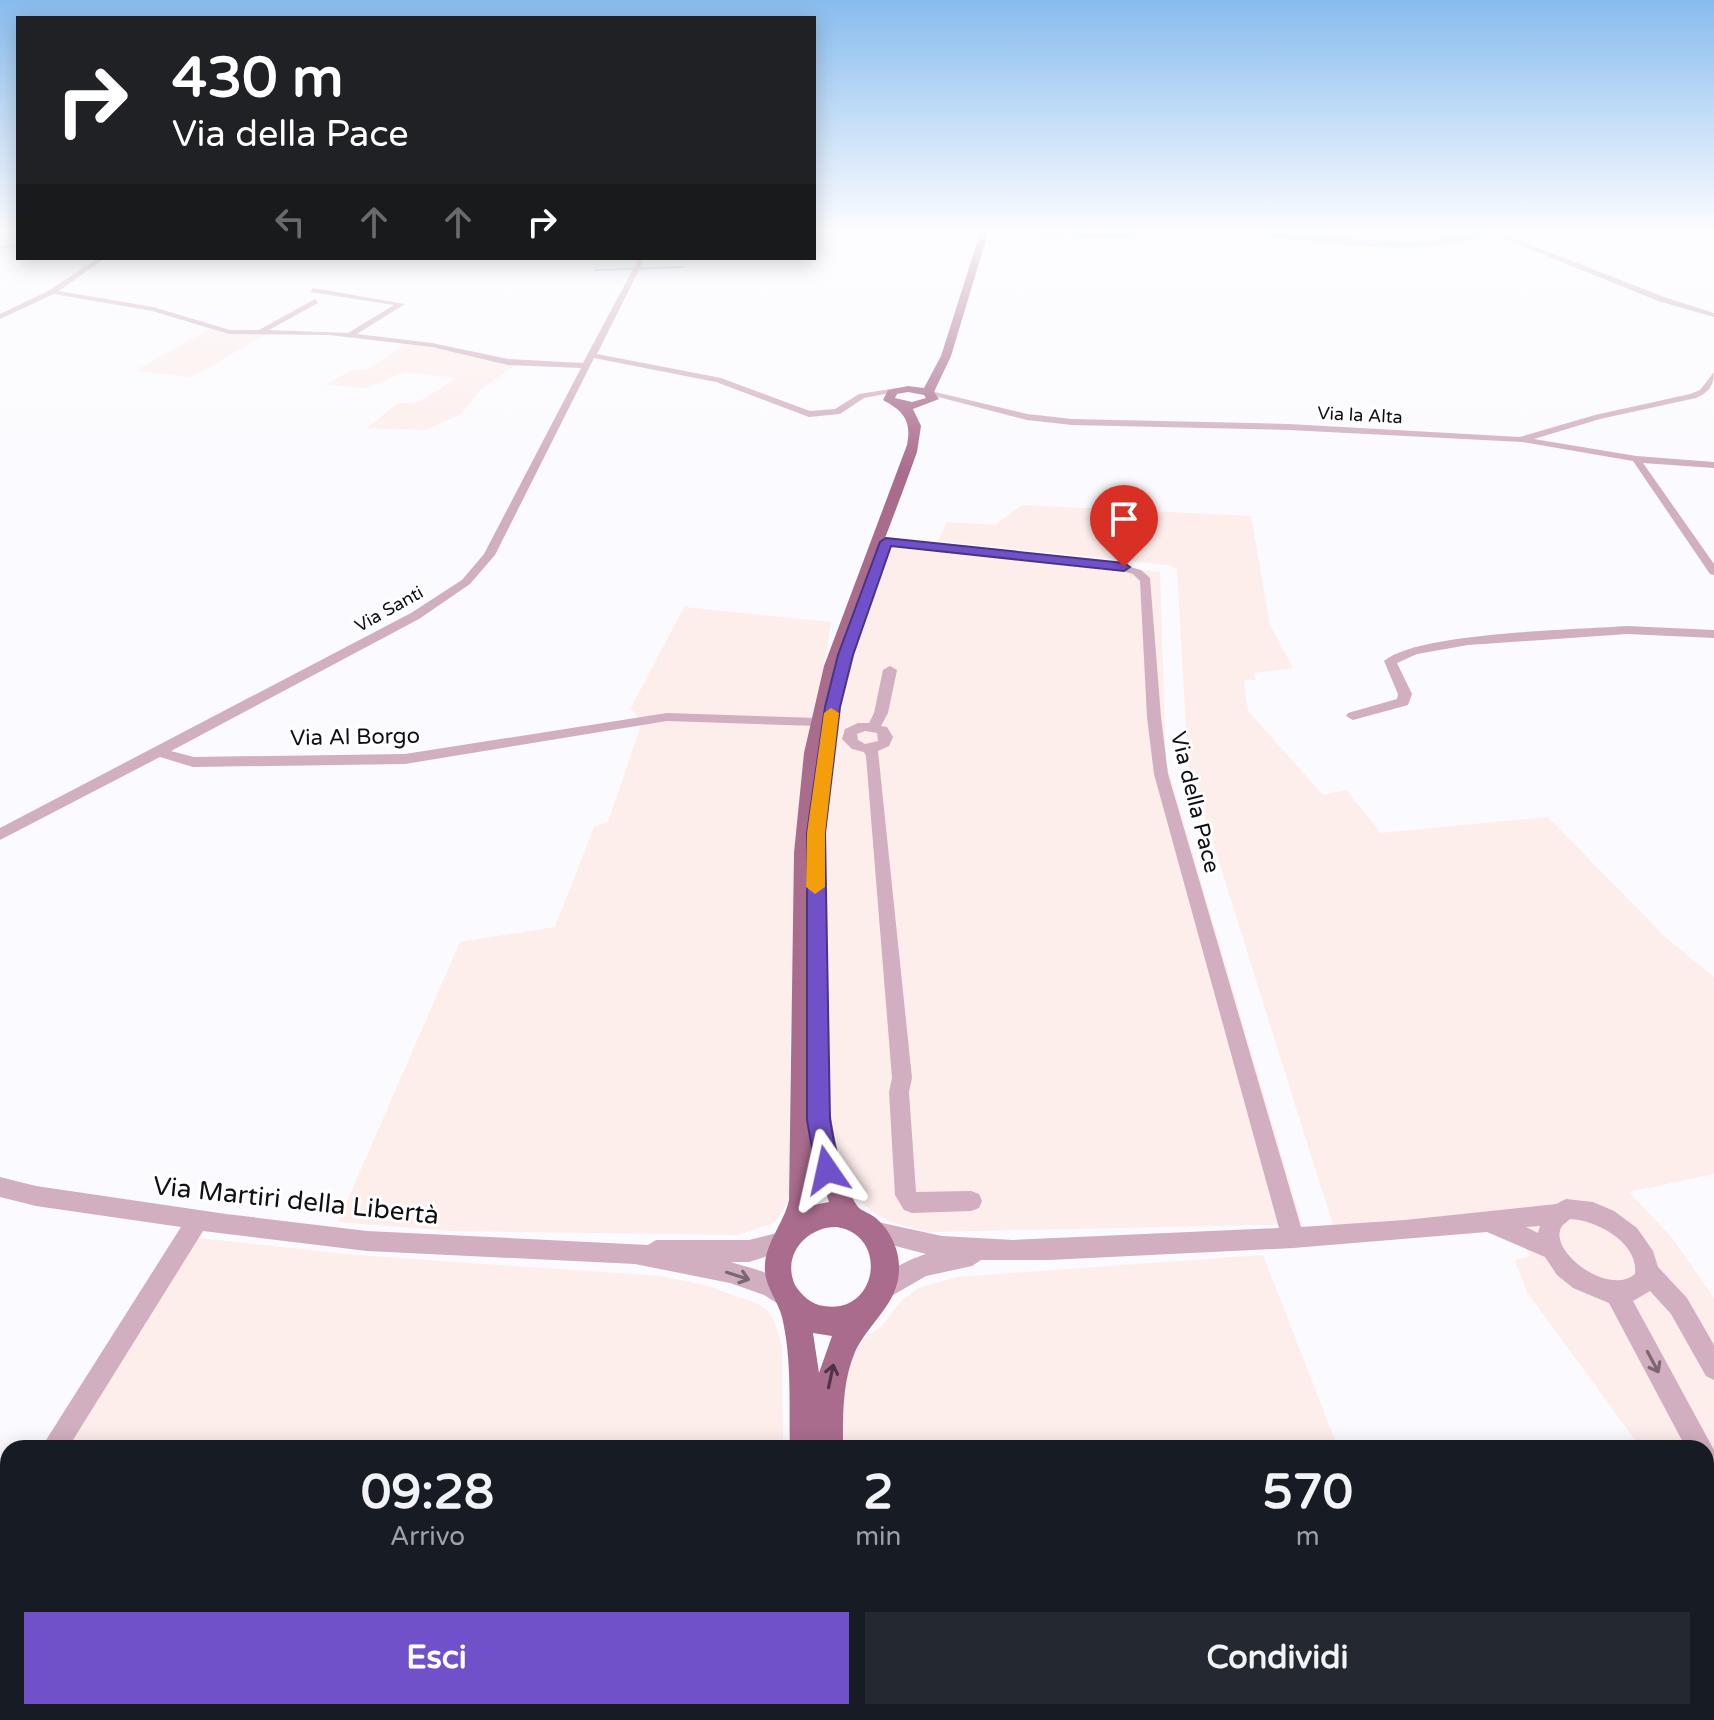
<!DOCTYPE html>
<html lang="it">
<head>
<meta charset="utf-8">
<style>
  :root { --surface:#171b24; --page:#242831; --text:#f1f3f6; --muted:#9ea1a6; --accent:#7151ca }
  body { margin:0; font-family:"Varela Round",sans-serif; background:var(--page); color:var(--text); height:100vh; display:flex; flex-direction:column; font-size:30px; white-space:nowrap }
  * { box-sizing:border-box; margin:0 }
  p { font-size:26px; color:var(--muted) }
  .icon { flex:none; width:44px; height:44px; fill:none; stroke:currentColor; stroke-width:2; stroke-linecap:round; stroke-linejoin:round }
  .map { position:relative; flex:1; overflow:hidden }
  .drawer { position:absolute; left:0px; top:1440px; width:1714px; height:280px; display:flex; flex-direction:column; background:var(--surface); border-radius:24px 24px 0 0; box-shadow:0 4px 20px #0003 }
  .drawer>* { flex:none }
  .banner { position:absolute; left:16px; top:16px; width:800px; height:244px; border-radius:0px; box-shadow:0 4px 20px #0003; background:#202124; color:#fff; overflow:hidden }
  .pin { position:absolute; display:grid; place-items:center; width:68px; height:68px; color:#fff; margin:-82px -34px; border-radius:50% 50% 50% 0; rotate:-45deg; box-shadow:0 0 8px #0007 }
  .pin .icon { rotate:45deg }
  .me { position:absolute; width:88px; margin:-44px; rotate:349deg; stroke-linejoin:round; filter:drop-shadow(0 0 6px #0008) }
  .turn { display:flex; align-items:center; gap:28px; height:168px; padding:0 24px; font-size:36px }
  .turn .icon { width:104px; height:104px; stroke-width:2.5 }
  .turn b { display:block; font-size:56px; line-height:68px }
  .lanes { display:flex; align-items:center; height:76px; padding:0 24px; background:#0003; justify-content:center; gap:40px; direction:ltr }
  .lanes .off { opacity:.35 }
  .eta { display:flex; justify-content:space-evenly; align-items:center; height:136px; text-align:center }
  .eta b { font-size:48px; font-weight:700; line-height:56px }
  .cta { display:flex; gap:16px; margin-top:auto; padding:16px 24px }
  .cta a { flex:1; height:92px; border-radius:0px; background:var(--accent); color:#fff; font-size:32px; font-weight:700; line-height:92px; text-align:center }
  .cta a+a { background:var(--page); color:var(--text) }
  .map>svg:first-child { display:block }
  .industrial { fill:#fdedeb }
  .green { fill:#c4e2a6 }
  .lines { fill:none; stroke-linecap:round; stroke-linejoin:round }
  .stream { stroke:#99c7f8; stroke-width:2 }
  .canal { fill:#99c7f8; fill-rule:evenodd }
  .minor { fill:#d1aec0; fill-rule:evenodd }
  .major { fill:#aa6c8d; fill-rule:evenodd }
  .oneway { stroke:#7b6674 }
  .oneway2 { stroke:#4e3446 }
  .route { fill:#7151ca; stroke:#493583; stroke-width:2 }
  .slow { fill:#f59e0b }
  .labels { text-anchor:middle; stroke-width:6; stroke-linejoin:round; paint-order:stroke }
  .far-street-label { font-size:18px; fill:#110f16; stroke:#fff }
  .street-label { font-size:22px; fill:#110f16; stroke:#fff }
  .near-street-label { font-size:26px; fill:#110f16; stroke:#fff }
</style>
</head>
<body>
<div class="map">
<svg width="1714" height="1720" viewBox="0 0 1714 1720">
  <rect width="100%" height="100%" fill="#fbfafe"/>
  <path class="industrial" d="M209 329 226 333 267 334 192 377 135 371Z
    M406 343 428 346 515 365 480 390 461 414 425 430 367 428 397 404 418 402 457 378 405 372 366 388 325 385 351 370 368 369Z
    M1022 505 1251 516 1270 625 1293 668 1254 673 1256 680H1244L1248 711 1323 795 1346 790 1381 833 1548 817 1665 937 1714 977V1174L1629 1192 1673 1239 1714 1298V1548L1706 1537V1448H1641L1527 1292 1515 1260 1531 1256 1499 1214 1337 1238 1188 763 1177 569 1169 565 938 541 947 522 995 525Z
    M889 544 1160 572 1166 762 1302 1224 929 1232 890 1222 870 1210 848 1188 828 1100 818 904 823 804 837 708 863 617Z
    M684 607 831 622 816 719 795 961 790 1048 789 1193 785 1207 775 1222 739 1235 452 1231 338 1222 460 942 555 927 594 827 608 822 642 722 631 709 632 706Z
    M190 1237 356 1255 660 1276 704 1285 756 1303 768 1311 775 1323 782 1347 783 1448H45Z
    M1263 1255 1338 1448H843L844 1386 850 1361 862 1340 883 1325 901 1301 919 1288 957 1277Z
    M8 1501V1712H783V1720H0V1514Z
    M853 1712H1442L1445 1720H854Z"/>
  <path class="green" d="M1468 230 1492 235 1436 246 1259 235H1029L990 231H1226L1418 241Z"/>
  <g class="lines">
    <path class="stream" d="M595 270 684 267"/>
    <path class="canal" d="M987 230 1085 234 1245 232 1404 242 1436 241 1495 230C1417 265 1323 237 1242 236 1183 235 1124 239 1066 237 1041 237 1011 238 987 230Z"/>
    <path class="minor" d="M1483 230H1493L1664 297 1714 313V317L1658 301Z
      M18 243V247L0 249V245Z
      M98 258H105L59 291 153 307 230 330H259L315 299 318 303 269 330 348 333 394 305 310 292 313 288 405 304 357 334 432 343 508 359 583 363 639 258H645L597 354 721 378 810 411 835 409 859 394 897 388 901 391 864 398 840 414 809 417 716 382 594 358 495 555 470 584 419 619 171 751 194 757 405 754 667 713 818 718 825 722 818 726 667 721 405 764 193 767 160 757 0 840V828L411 613 462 580 484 554 581 368 508 365 432 347 329 335 229 334 152 311 54 294 0 319V314L50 290Z
      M1714 372C1714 386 1708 393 1696 398L1600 419 1534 439 1636 456 1714 462V468L1643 463 1714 564V575L1710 574 1633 461 1522 442 1289 430 1072 425 1027 420 927 394 931 391 1027 414 1072 419 1289 424 1520 437 1595 415 1690 394 1700 390Z
      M886 539 1116 563 1141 570 1150 578 1161 717 1168 774 1301 1227 1405 1220 1556 1204 1566 1199 1593 1202 1614 1211 1637 1228 1653 1251 1658 1267 1687 1298 1714 1345V1380L1706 1376 1671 1314 1650 1291 1633 1301 1714 1450V1487L1706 1483V1448H1686L1609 1303 1573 1288 1557 1275 1545 1257 1487 1232 1293 1248 1049 1260H981L972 1266 926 1276 881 1302 873 1299 870 1291C877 1275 909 1259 926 1254L865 1238 862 1231 865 1224 873 1221 942 1236 1013 1240 1279 1228 1154 774 1147 717 1140 581 1133 574 1115 569 882 544 880 542ZM1570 1219C1597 1220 1639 1243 1635 1274 1608 1297 1549 1251 1561 1228 1562 1225 1568 1221 1570 1219ZM1540 1226 1538 1233 1526 1227Z
      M1627 626 1714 630V638L1627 634 1468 645 1417 654 1397 663 1412 694 1408 705 1353 720 1346 716 1348 713 1397 699 1398 694 1384 661C1418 632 1576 630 1627 626Z
      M890 666 897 670 888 713 881 726 887 727 893 737 889 746 878 751 912 1078 909 1092 916 1192 971 1191 979 1194 982 1201 979 1208 971 1211 912 1213 904 1210 895 1195 889 1092 892 1078 866 756 864 752 852 749 842 739 845 729 858 723H869L874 713 883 670ZM865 731 877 733 878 741 865 744 858 740 857 734Z
      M0 1177 36 1186 226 1214 367 1231 648 1245 656 1240H749L785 1231 793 1234 796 1241 793 1248 749 1262H731C752 1269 788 1275 797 1298L794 1306 786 1309 764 1295 730 1283 635 1264 367 1251 203 1231 68 1448H41L181 1227 36 1206 0 1197Z
      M8 1511V1548L0 1551V1514Z"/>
    <path class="major" d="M981 230H989L951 356 934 392 939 399 913 409 921 426 917 452C892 523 862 593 841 664 815 748 814 838 814 925L824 926 827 932C827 1005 820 1084 839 1156 844 1171 848 1194 858 1207 862 1211 869 1213 873 1216 889 1227 900 1250 899 1269 899 1304 868 1323 855 1352 842 1382 843 1416 843 1448H790C789 1405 792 1359 782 1317 777 1298 763 1285 765 1264 767 1240 784 1223 789 1200L794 853 804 753 824 666 907 445C912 420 903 411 883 400L888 390 908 386 924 388 941 356ZM908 392 924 395 926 398 912 402 895 398 897 394ZM815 1161 829 1202 814 1205 815 1200ZM837 1227C890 1236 877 1315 824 1306 812 1305 801 1295 795 1285 781 1254 808 1226 837 1227ZM813 1333 832 1336 819 1373Z
      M791 1712H850V1720H792Z"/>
  </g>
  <defs><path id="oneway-shaft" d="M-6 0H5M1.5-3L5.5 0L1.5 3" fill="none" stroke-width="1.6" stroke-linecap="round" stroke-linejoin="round" transform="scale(2)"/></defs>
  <g class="oneway">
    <use href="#oneway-shaft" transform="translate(738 1276) rotate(18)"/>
    <use href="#oneway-shaft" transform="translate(1653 1362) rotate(62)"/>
  </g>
  <use class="oneway2" href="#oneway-shaft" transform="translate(831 1376) rotate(-78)"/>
  <linearGradient id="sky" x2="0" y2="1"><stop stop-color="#88bcee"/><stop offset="0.49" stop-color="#fdfdff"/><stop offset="1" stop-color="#fdfdff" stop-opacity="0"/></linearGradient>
  <rect width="1714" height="471" fill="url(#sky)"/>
  <path class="route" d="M886 538 1124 563 1130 567 1124 571 891 546 853 655 840 707 825 833 830 1120 839 1170 836 1177 827 1180 819 1177 816 1170 807 1120V833L825 707 838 655 880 542Z"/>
  <path class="slow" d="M831 708 839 713 825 833V887L815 894 806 887 807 833 824 713Z"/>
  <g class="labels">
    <g class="far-street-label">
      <text transform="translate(1360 415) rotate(3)" y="6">Via la Alta</text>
      <text transform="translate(389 609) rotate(-29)" y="6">Via Santi</text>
    </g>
    <g class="street-label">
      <text transform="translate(355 736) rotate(-1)" y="8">Via Al Borgo</text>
      <text transform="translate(1196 802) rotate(76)" y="8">Via della Pace</text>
    </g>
    <g class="near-street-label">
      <text transform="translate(296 1200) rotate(6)" y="9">Via Martiri della Libertà</text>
    </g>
  </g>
</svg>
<div class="pin" style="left:1124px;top:567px;background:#d93025"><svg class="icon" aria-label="arrive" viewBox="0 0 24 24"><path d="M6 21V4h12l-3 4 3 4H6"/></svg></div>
<svg class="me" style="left:827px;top:1170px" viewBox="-20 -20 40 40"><path d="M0-17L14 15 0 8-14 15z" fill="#7151ca" stroke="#fff" stroke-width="4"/></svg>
<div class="banner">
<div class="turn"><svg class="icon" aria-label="right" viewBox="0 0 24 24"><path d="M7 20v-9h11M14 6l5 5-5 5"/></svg><div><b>430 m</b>Via della Pace</div></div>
<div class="lanes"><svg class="icon off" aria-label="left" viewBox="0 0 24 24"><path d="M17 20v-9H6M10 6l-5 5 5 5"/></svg><svg class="icon off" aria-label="ahead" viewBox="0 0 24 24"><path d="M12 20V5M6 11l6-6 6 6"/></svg><svg class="icon off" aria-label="ahead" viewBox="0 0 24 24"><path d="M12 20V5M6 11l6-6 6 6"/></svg><svg class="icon" aria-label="right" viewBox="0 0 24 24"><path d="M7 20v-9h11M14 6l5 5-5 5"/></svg></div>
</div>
<section class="drawer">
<div class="eta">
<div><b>09:28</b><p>Arrivo</p></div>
<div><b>2</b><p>min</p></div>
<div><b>570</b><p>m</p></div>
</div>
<div class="cta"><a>Esci</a><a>Condividi</a></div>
</section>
</div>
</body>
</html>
